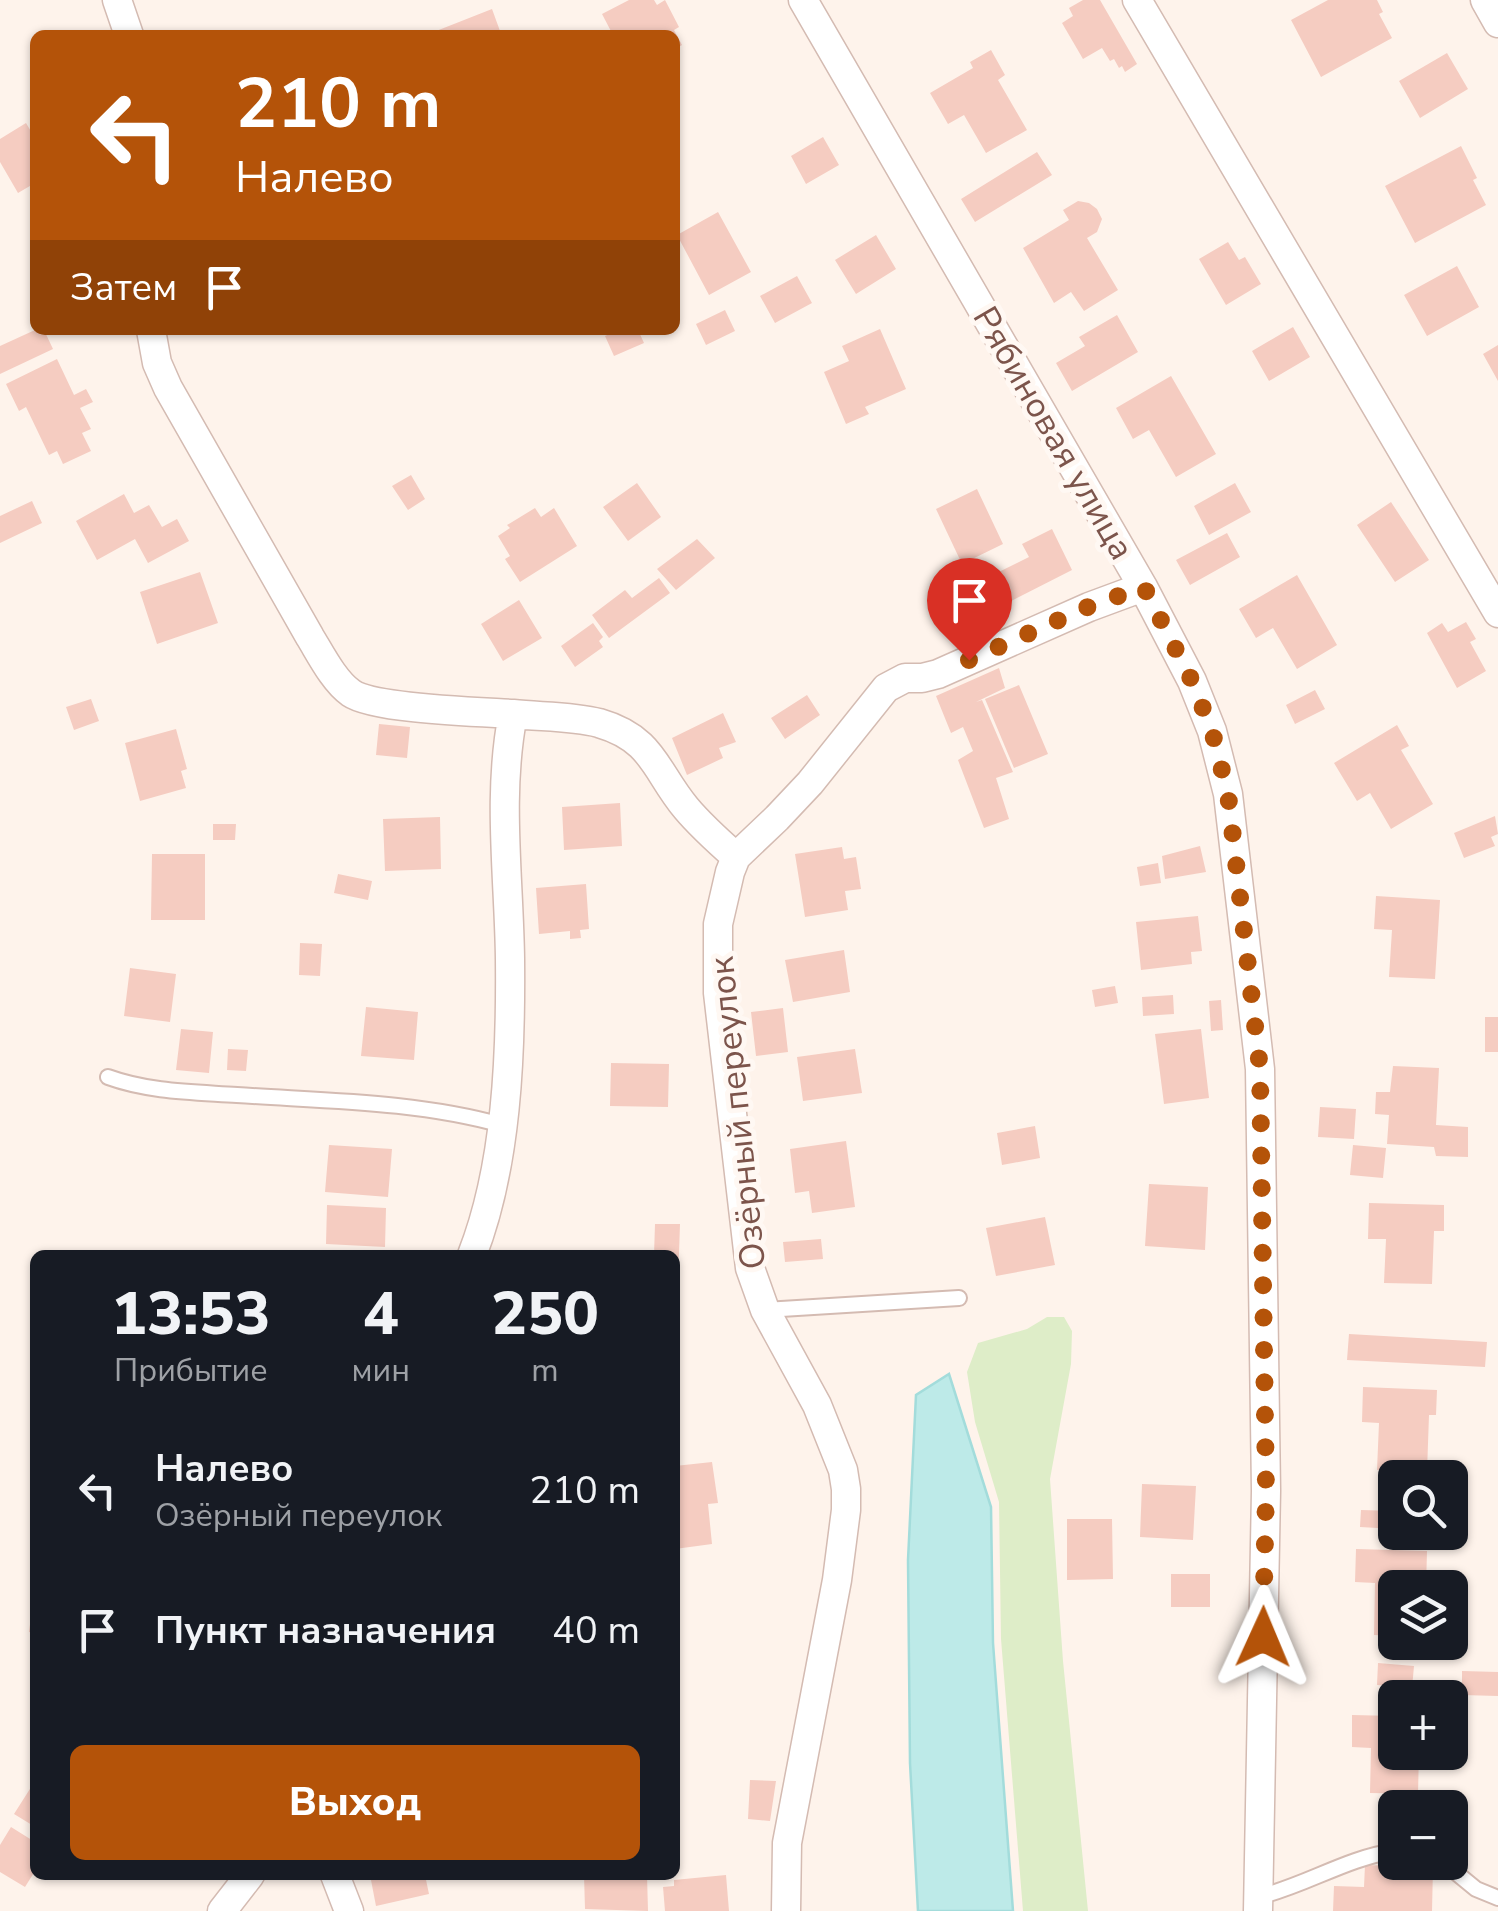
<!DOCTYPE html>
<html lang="ru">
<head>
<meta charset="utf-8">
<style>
  :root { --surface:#171b24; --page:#242831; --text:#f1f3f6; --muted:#9ea1a6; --accent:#b45309 }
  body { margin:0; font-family:"Nunito Sans",sans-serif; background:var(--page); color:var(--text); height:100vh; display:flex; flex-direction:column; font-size:38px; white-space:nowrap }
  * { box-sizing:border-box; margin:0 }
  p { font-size:32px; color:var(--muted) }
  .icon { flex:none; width:55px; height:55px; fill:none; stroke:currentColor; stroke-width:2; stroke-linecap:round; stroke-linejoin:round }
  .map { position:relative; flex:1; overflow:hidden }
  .panel { position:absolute; left:30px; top:1250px; width:650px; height:630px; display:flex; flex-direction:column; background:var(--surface); border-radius:15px; box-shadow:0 2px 8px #0004 }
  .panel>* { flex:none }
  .top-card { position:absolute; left:30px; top:30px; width:650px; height:305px; border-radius:15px; box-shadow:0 2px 8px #0004; background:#b45309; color:#fff; overflow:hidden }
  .controls { position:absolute; left:1378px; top:1460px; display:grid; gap:20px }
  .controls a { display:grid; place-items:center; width:90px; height:90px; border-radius:15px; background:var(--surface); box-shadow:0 2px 8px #0004; font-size:50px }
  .pin { position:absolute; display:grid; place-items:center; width:85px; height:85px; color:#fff; margin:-102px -42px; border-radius:50% 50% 50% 0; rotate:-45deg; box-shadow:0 0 10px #0007 }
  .pin .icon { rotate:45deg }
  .me { position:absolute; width:110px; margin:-55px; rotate:1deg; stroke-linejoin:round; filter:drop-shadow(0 0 8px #0008) }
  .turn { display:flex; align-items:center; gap:35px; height:210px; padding:0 40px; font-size:45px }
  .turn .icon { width:130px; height:130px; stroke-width:2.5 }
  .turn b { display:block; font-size:70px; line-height:85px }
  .then { display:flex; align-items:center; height:95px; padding:0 40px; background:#0003; gap:20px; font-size:38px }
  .eta { display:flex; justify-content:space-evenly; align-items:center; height:170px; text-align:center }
  .eta b { font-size:60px; font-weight:800; line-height:70px }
  .cta { display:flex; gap:20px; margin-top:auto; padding:20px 40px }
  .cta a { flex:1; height:115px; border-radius:15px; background:var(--accent); color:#fff; font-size:40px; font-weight:800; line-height:115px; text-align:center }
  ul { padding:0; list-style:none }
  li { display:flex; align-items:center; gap:30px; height:140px; padding:0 40px }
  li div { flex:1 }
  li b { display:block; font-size:38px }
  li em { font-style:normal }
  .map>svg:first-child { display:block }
  .green { fill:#deedc8 }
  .water { fill:#bdeae8; stroke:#a3dcdb; stroke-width:2.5 }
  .building { fill:#f5ccc1 }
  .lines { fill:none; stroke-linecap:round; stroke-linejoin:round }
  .lane-casing { stroke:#d4bbb2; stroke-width:18 }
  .street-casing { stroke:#d4bbb2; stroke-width:31 }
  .lane { stroke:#fff; stroke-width:14 }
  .street { stroke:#fff; stroke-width:28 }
  .route { stroke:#b45309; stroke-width:18; stroke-dasharray:0 32.4 }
  .labels { text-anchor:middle; stroke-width:10; stroke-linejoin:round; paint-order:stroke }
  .street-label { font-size:35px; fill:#7c544b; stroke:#fff8f3 }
</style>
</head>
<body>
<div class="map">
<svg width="1498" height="1911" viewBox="0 0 1498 1911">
  <rect width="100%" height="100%" fill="#fef3eb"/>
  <path class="green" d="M1047 1317H1064L1072 1331 1071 1364 1050 1479 1063 1661 1088 1911H1023L1001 1639 999 1502 975 1422 967 1372 978 1343 1027 1329Z"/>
  <path class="water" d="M949 1374 991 1507 993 1643 1013 1911H918L910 1763 908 1560 916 1395Z"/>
  <path class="building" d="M629 0H654L657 5 665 0 679 27 674 30 682 45 675 49V35H613L602 14Z
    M1083 0H1100L1137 64 1125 72 1122 66 1119 68 1114 59 1110 61 1102 48 1083 59 1062 23 1073 16 1069 8Z
    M1328 0H1377L1383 12 1379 14 1392 38 1321 77 1291 20Z
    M492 9 500 31 490 35H426Z
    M991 50 1005 75 998 80 1027 130 986 153 964 115 948 124 930 93 973 68 970 62Z
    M1447 53 1468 89 1420 118 1399 81Z
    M26 123 35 138V183L18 193 0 162V139Z
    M823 137 839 165 806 184 791 156Z
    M1461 146 1477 178 1473 180 1486 205 1415 243 1385 186Z
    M1037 152 1052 175 975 222 961 199Z
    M1078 201 1089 203 1097 209 1102 219 1097 232 1087 238 1118 290 1084 311 1071 292 1054 303 1023 248 1069 220 1063 210Z
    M718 212 751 272 709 295 677 235Z
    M876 235 896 269 856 294 835 260Z
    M1228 242 1239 260 1245 257 1261 284 1226 305 1199 259Z
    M1457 266 1479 307 1427 336 1404 295Z
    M797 276 812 303 775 323 760 296Z
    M725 310 735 331 706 345 696 324Z
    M1117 315 1138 352 1072 391 1056 363 1085 346 1079 337Z
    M1293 327 1310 357 1269 381 1252 351Z
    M880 329 906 389 865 407 869 414 846 424 824 372 849 361 842 346Z
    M35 330H44L53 349 0 374V346Z
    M618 330H638L644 343 614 356 605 336Z
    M1498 345V381L1483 354Z
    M57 359 74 395 86 389 93 402 80 408 91 429 82 433 91 451 63 464 57 451 49 455 26 407 19 411 6 384Z
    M1171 376 1216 454 1176 477 1149 430 1133 439 1116 408Z
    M411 475 425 499 408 510 392 486Z
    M637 483 661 517 628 541 603 507Z
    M1235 483 1251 512 1209 535 1194 506Z
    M977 489 1003 544 962 564 936 509Z
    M124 494 134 513 149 505 162 527 177 519 189 541 148 563 135 539 97 560 76 521Z
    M32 501 42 523 0 543V516Z
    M1391 502 1429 560 1395 582 1357 525Z
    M535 508 541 517 554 508 577 546 520 582 505 559 510 556 498 536 510 528 507 525Z
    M1052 529 1072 570 964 625 950 596 1029 557 1022 544Z
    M1227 533 1240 557 1190 585 1176 560Z
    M697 539 715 558 676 590 657 569Z
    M200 572 218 623 157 644 140 592Z
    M1297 575 1337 645 1297 669 1273 628 1256 638 1239 609Z
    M659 578 670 593 609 638 592 615 625 590 632 598Z
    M519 600 542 638 503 661 481 624Z
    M1466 622 1476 639 1470 642 1486 671 1457 688 1427 633 1442 623 1448 632Z
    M593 623 603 637 599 641 603 647 575 667 561 646Z
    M999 668 1005 688 976 702 982 700 1013 772 996 778 1009 819 984 828 958 760 973 751 963 727 951 733 936 696Z
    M1019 685 1048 754 1014 768 985 699Z
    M1315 690 1325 709 1295 724 1286 705Z
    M807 695 820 715 785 739 771 718Z
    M91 699 99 721 74 730 66 707Z
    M723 713 736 742 719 748 723 758 687 775 672 738Z
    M379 724 410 727 407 758 376 755Z
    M1397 725 1409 746 1401 750 1433 804 1391 829 1370 793 1357 801 1334 763Z
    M176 729 187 769 181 771 186 788 140 801 125 743Z
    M620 803 622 846 564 850 562 807Z
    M1495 816 1498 834 1491 837 1495 846 1464 858 1454 833Z
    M440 817 441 869 385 871 383 819Z
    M213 824H236L235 840H213Z
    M1200 846 1206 872 1165 879 1162 856Z
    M842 847 844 859 856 857 861 889 845 891 848 910 805 917 795 854Z
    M152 854H205V920H151Z
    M1158 863 1161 883 1140 886 1137 867Z
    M338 874 372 881 368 900 334 893Z
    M586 884 589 929 580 930 581 938 570 939V931L539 934 536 888Z
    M1376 896 1440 900 1435 979 1389 977 1392 930 1374 929Z
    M1198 916 1202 951 1191 952 1192 964 1141 970 1136 922Z
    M300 943 322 944 320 976 299 975Z
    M844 950 850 992 793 1002 785 960Z
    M130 968 176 974 170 1022 124 1016Z
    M1115 986 1118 1003 1095 1007 1092 990Z
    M1173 995 1174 1014 1143 1016 1142 997Z
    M1221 1000 1223 1030 1211 1031 1209 1001Z
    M366 1007 418 1012 414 1060 361 1056Z
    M783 1008 788 1052 756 1056 751 1012Z
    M1485 1017H1498V1052H1485Z
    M181 1029 213 1032 209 1073 176 1070Z
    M1201 1029 1209 1098 1164 1104 1155 1034Z
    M228 1049 248 1050 246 1071 227 1070Z
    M855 1049 862 1093 803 1101 797 1057Z
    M611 1063 669 1064 668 1107 610 1106Z
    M1393 1066 1439 1068 1436 1125 1468 1127V1157L1436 1156 1434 1147 1387 1144 1389 1115 1375 1114 1376 1092H1390Z
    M1320 1107 1356 1109 1354 1139 1318 1137Z
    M1035 1126 1040 1158 1002 1165 997 1133Z
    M846 1141 855 1207 812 1213 809 1191 795 1193 790 1149Z
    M329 1145 392 1149 388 1197 325 1192Z
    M1353 1145 1386 1148 1383 1178 1350 1175Z
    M1149 1184 1208 1187 1205 1250 1145 1246Z
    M1369 1203 1444 1205V1231H1434L1432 1284 1384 1283 1386 1239H1368Z
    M327 1205 386 1208 385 1247 326 1244Z
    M1045 1217 1055 1265 996 1276 986 1228Z
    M655 1224H680L678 1283H675V1255H654Z
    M821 1239 823 1259 785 1262 783 1242Z
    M1349 1334 1487 1342 1485 1367 1347 1360Z
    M1363 1387 1437 1390 1436 1415H1429L1427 1472 1377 1470 1379 1423 1362 1422Z
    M712 1462 718 1503 708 1504 712 1544 675 1549V1466Z
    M1142 1484 1196 1486 1193 1540 1140 1537Z
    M1361 1510 1395 1511V1529L1360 1527Z
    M1067 1519H1112L1113 1579 1067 1580Z
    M1356 1549 1427 1551 1426 1588H1395V1636L1374 1635 1375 1583 1355 1582Z
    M1171 1574H1210V1607H1171Z
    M33 1601H35V1633L29 1632Z
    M1378 1663 1414 1666 1412 1688 1377 1685Z
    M1462 1671 1498 1672V1696L1462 1695Z
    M1352 1715 1395 1716V1752H1419L1418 1794 1370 1793 1371 1748 1352 1747Z
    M750 1780 776 1781 770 1821 748 1819Z
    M35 1781V1820L32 1825 14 1814Z
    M11 1827 35 1842V1871L25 1887 0 1872V1845Z
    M1365 1865 1433 1867 1432 1911H1333L1334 1886 1364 1887Z
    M370 1875H425L429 1894 376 1906Z
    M584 1875H647L648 1911 585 1909Z
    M726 1875 729 1911H665L663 1887 674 1886V1880Z"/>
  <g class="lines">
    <g class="lane-casing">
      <path id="lane" d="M108 1077C149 1092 194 1092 237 1095 325 1101 416 1101 502 1125
        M765 1310 959 1298
        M1443 1862 1476 1889 1498 1898
        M1258 1897C1305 1886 1346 1858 1395 1851"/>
    </g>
    <g class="street-casing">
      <path id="street" d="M117 0 129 35
        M803 0 1143 587 1192 681 1212 731 1228 794 1260 1069 1266 1491 1258 1911
        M1137 0 1498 613
        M1485 0 1498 23
        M151 330 157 363 168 388 310 637C321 655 334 681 351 693 374 709 481 712 513 714
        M472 1255C507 1166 511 1054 510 959 509 878 497 795 513 714 541 717 572 716 599 723 654 739 655 771 686 808 701 826 719 842 736 857
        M335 1875 349 1911
        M222 1911 250 1875
        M786 1911 787 1843 837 1580 846 1510V1489L843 1470 817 1405 765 1310 750 1268 718 993V924L730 872 736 857 777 818 810 783 886 688 905 678H922L938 674 1089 607 1143 587"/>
    </g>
    <use href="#lane" class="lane"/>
    <use href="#street" class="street"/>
  </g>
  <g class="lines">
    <path class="route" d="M969 660 1090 606 1144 587 1192 681 1212 731 1228 794 1260 1068 1266 1490 1263 1637"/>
  </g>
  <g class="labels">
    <g class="street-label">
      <text transform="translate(1054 433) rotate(60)" y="12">Рябиновая улица</text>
      <text transform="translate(737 1113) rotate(-96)" y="12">Озёрный переулок</text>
    </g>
  </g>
</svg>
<div class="controls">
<a><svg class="icon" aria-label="search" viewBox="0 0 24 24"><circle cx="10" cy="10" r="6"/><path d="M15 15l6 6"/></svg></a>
<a><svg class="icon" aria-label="layers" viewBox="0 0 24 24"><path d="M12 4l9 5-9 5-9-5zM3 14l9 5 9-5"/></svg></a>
<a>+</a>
<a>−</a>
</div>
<div class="pin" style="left:969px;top:660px;background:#d93025"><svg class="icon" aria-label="arrive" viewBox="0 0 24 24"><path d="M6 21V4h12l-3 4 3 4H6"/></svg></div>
<svg class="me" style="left:1263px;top:1637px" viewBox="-20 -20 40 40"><path d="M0-17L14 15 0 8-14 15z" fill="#b45309" stroke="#fff" stroke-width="4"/></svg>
<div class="top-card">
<div class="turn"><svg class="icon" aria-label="left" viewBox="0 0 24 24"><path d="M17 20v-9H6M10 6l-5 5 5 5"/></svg><div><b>210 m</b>Налево</div></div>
<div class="then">Затем<svg class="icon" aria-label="arrive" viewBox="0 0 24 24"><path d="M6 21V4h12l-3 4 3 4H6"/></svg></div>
</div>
<section class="panel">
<div class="eta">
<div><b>13:53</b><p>Прибытие</p></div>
<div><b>4</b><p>мин</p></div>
<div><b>250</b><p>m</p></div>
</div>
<ul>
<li><svg class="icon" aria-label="left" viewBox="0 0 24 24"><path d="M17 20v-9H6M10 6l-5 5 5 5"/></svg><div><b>Налево</b><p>Озёрный переулок</p></div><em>210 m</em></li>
<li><svg class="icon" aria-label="arrive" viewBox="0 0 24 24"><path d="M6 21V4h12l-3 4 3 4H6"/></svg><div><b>Пункт назначения</b></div><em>40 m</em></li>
</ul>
<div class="cta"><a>Выход</a></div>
</section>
</div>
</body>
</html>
